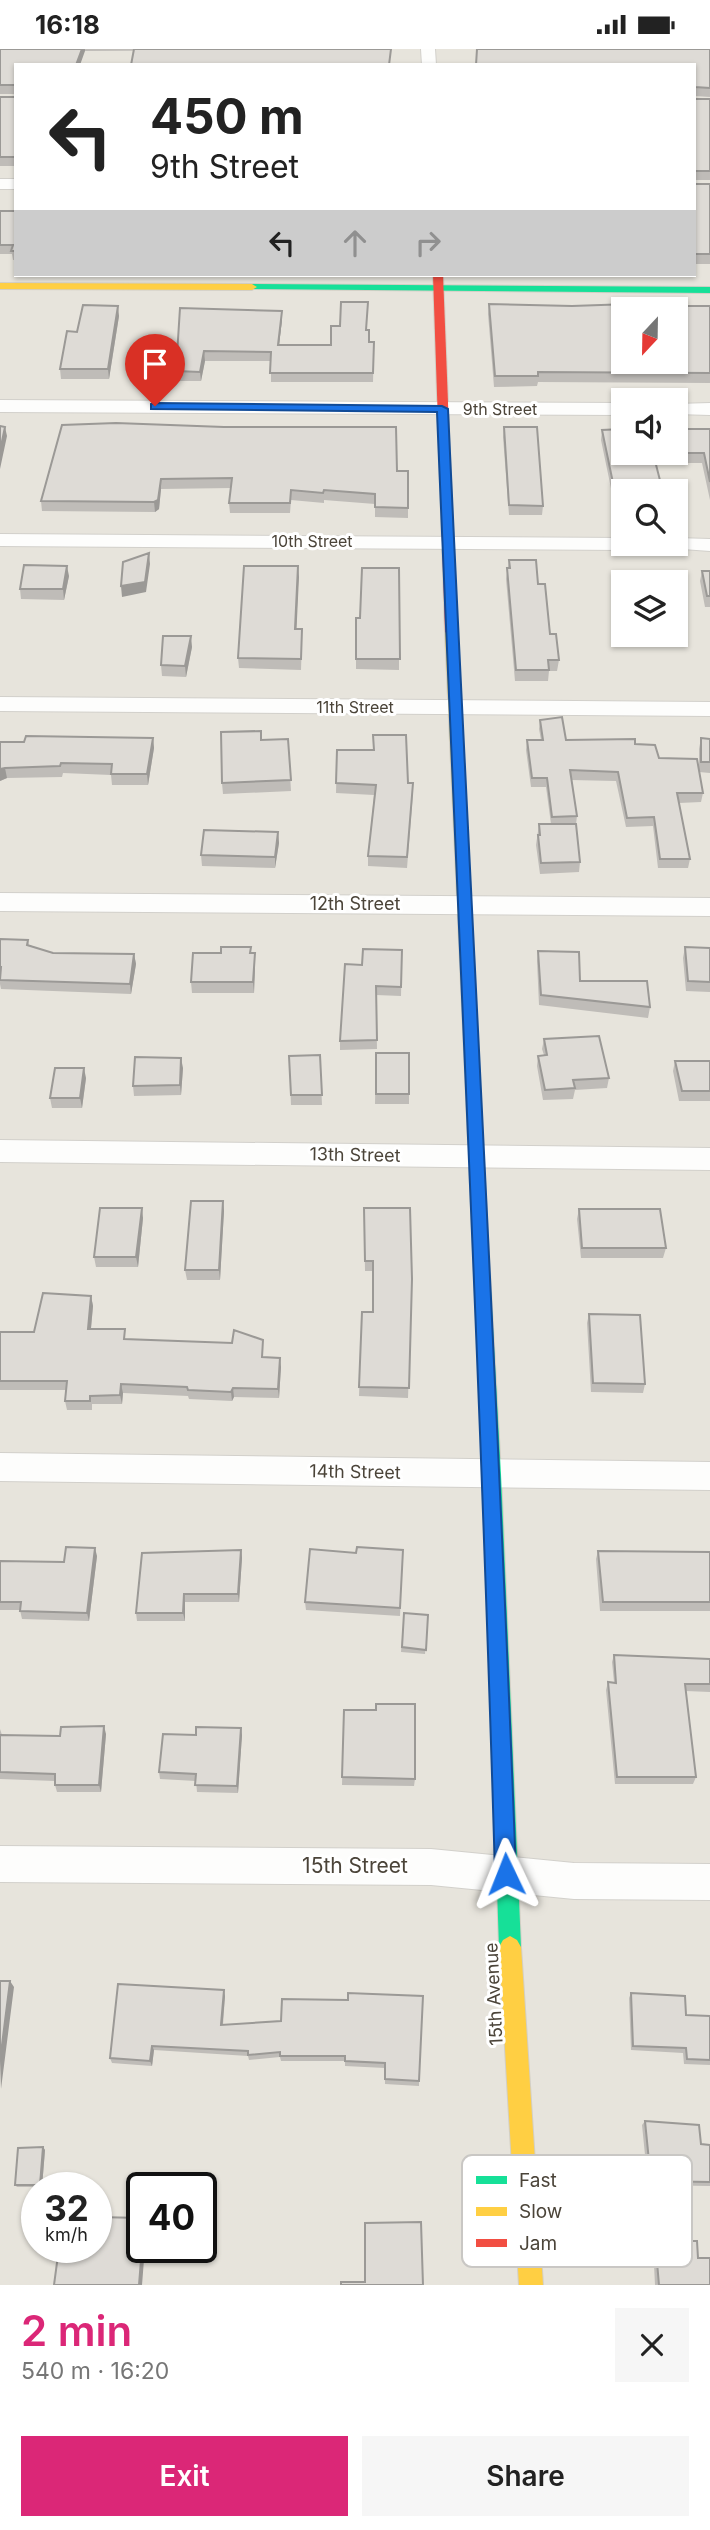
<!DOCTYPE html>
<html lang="en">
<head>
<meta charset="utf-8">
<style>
  :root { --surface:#fff; --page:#f6f6f6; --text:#222; --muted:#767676; --accent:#db2777 }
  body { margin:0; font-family:Inter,sans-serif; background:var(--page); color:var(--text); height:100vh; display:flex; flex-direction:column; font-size:26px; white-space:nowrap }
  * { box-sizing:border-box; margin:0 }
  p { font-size:23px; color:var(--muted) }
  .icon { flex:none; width:38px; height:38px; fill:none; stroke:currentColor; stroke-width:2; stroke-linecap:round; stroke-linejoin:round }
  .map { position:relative; height:2236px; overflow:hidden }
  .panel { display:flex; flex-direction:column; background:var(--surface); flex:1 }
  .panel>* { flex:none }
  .banner { position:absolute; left:14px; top:14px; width:682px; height:214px; border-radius:0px; box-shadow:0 2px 5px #0004; background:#fff; color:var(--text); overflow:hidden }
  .needle { width:46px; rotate:202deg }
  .controls { position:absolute; left:611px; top:248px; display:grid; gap:14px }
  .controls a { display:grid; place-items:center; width:77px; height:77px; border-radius:0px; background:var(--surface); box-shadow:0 2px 5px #0004; font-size:35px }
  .speed { position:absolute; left:21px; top:2123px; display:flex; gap:14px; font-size:35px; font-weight:700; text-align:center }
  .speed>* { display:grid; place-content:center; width:91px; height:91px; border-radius:50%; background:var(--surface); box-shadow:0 2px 5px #0004; line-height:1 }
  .speed small { font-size:18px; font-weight:400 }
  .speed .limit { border:4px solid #111; border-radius:10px; background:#fff; color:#111 }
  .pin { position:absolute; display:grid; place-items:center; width:60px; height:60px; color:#fff; margin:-72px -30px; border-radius:50% 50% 50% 0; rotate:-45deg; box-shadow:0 0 7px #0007 }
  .pin .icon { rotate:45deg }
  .me { position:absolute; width:77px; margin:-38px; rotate:358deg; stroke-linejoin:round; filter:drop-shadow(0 0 5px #0008) }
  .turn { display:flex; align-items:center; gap:24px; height:147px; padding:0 21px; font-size:32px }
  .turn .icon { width:91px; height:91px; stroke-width:2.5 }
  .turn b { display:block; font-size:49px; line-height:60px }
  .lanes { display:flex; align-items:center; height:66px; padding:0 21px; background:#0003; justify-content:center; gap:35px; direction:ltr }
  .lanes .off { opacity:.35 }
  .round { display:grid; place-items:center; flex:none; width:74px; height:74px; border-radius:0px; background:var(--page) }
  .overview { display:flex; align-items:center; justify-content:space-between; height:119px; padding:0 21px }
  h1 { font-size:42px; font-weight:600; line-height:52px; color:var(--accent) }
  .primary-button { display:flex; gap:14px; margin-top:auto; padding:14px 21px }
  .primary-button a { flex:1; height:80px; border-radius:0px; background:var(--accent); color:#fff; font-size:28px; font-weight:600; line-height:80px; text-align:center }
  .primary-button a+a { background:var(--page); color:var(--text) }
  .status { display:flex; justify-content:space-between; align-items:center; height:49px; padding:0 35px; background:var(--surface); direction:ltr }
  .status svg { height:19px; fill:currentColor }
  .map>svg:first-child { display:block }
  .residential { fill:#e7e4dc; fill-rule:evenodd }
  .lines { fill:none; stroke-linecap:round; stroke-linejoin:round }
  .street-casing { stroke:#d2d0cb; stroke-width:2 }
  .fast-casing { stroke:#d3cfc5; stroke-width:2 }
  .slow-casing { stroke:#d3cfc5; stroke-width:2 }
  .jam-casing { stroke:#d3cfc5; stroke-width:2 }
  .street { fill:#fdfdfc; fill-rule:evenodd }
  .fast { fill:#16e098; fill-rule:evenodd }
  .slow { fill:#ffcf43; fill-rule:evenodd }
  .jam { fill:#f24e42; fill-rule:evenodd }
  .wall { fill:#bfbcb8 }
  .shaded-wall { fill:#9b9996 }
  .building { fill:#dedbd6; stroke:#9b9996; stroke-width:2; fill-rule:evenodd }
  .route { fill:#1a73e8; stroke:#114b97; stroke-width:2 }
  .labels { text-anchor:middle; stroke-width:6; stroke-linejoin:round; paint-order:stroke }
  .far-street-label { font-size:16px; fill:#4b4439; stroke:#fff }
  .street-label { font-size:18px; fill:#4b4439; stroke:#fff }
  .near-street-label { font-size:21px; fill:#4b4439; stroke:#fff }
  .key { fill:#fff; stroke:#c9c7c4; stroke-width:2 }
  .key-label { font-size:19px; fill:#4b4439 }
</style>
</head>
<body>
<div class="status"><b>16:18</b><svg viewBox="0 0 49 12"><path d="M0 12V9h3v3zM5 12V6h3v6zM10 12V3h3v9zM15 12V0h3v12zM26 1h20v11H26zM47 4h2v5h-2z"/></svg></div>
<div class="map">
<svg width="710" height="2236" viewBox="0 0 710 2236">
  <rect width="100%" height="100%" fill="#f4f2ee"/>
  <path class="residential" d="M0 0H710V2236H0ZM16 16H695V226H16ZM623 261H676V313H623ZM623 352H676V404H623ZM623 443H676V495H623ZM623 534H676V586H623ZM37 2138H96V2198H37ZM142 2138H201V2198H142Z"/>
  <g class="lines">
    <g class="street-casing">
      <path id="street" d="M421 0H435L436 16H422Z
        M0 130H16V140H0Z
        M0 351 623 354V366L0 363Z
        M710 354V366L676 365V355Z
        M0 485 623 489V495H633L623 501 0 497Z
        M676 489 710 490V502L669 499 666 495H676Z
        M0 648 710 653V667L0 662Z
        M0 844 710 849V867L0 862Z
        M0 1091 710 1099V1121L0 1113Z
        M0 1404 710 1413V1441L0 1432Z
        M0 1797 431 1800 574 1814 710 1815V1851L574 1850 431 1836 0 1833Z"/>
    </g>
    <g class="fast-casing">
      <path id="fast" d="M252 235 710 238V244L249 240V236Z
        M471 997 478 1003 501 1425 521 1898 517 1905 510 1909 503 1905 499 1898 483 1425 464 1003Z"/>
    </g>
    <g class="slow-casing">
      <path id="slow" d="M0 234 252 235 257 238 252 241 0 240Z
        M451 579 457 583 478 1003 471 1009 464 1003 445 583Z
        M510 1887 517 1891 521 1898 543 2236H519L499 1898 503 1891Z"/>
    </g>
    <g class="jam-casing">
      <path id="jam" d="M433 226H443L457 583 451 587 445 583Z"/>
    </g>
    <use href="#street" class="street"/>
    <use href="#fast" class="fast"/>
    <use href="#slow" class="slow"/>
    <use href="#jam" class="jam"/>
  </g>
  <path class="wall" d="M0 0H393L85 2 16 16V45H0Z
    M476 0H710V48L695 47Z
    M0 48H16V117H0Z
    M695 50H710V131H695Z
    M695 135H710V215H695Z
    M0 162H16V211H13L12 205H0Z
    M489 255 572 257H710V334L538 333 537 337 494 338 488 265Z
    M180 259 282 271 279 296H331L367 281 369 293H374L373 333H271V312H205L201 332H177L176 322Z
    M119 267 109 330H61L60 320 77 283Z
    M62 376 397 422H408V469L375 468V455L324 451V454L291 451 290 464H230L229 454 231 439 161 440 159 460 155 463 42 462 41 452Z
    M504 378 543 457 542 466H509L503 388Z
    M710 380V451L702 414H656L623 443V468H617L601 391 602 381Z
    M509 511 538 535 550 585 559 611 557 622H549L548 632H515L506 530Z
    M298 517 296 580 302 591 301 621 239 619 238 609Z
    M399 519V621L356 620V569H360Z
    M702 522H710V558H705L700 532Z
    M69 527 64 551 21 550 20 540Z
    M192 598 186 628 162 627 161 616Z
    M540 671 566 691 635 695 659 709 699 721V700L701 689 710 690V724L699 723 703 744 701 753 679 754 690 810 688 819H658L653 777 626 778 616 732 571 731 577 767 576 775 580 813 579 823 540 825 536 796 539 775H551L546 738H531L526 701 527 691H541L539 680Z
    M153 689 154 699 148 736H112L111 726 63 724 62 728 7 729 0 732V693Z
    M288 690 291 742 223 745 222 734 261 691Z
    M337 701 408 734 413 744 407 819 368 817V807L374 746 336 744Z
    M278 783 279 794 275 819 202 817 201 806Z
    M0 890 28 891 29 896 53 904 134 905 136 915 131 945 1 940 0 935Z
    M685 898 710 899V943L686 942 683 909Z
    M402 901 401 947 376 946 377 1000 340 1001V992L362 916Z
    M538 902 580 932 650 958 648 969 539 956 537 912Z
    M251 904 255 915 254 944H192L191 933Z
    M544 990 609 1029 607 1039 575 1041 573 1050 543 1051 537 1017 538 1007 544 1006 542 1000Z
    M376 1004 409 1045V1055H375Z
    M320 1006 322 1056H291L289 1007Z
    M675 1012H710V1052H679L673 1022Z
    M183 1019 181 1046 134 1047 133 1037Z
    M86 1029 82 1059H52L50 1049Z
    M223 1152 224 1162 220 1231H187L185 1221Z
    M364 1159 412 1230 408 1349 359 1347 362 1263H373V1222H365Z
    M579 1160 666 1199 663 1209H581L577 1170Z
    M143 1169 138 1218H96L94 1208Z
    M91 1247 93 1257 91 1280 127 1290 232 1294 263 1291V1308L281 1318 279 1349 234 1348 232 1352 189 1350 188 1347 123 1344 122 1355H92V1361H67L65 1352 66 1341H0V1283H34Z
    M589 1265 645 1335 643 1344 591 1343 587 1274Z
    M241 1501 242 1509 239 1553H185V1572H137L136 1564Z
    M403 1501 400 1567 306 1561 305 1553 356 1504Z
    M598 1502 710 1503V1562H600L596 1510Z
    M97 1507 89 1572 22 1570 20 1561H0V1512L64 1513Z
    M404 1564 428 1566 425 1605 401 1603Z
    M614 1606 710 1610V1643L686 1642 696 1728 693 1735H615L606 1641 608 1633H614L612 1613Z
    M344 1661 415 1730 414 1737 342 1736Z
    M0 1680 2 1686 60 1687 106 1685 101 1743H57L55 1736V1732L0 1730Z
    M196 1686H242L238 1744 197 1743 196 1732 160 1730 159 1723Z
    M631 1944 686 1966 710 1967V2016L684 2015 683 2004 631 2001 629 1949Z
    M225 1947 223 1976 281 1972 282 1950 419 2032V2037L385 2035V2019L345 2017V2012H281L280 2008 249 2011 248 2007 154 2001 152 2017 112 2014 110 2009Z
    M645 2072 701 2095 710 2096V2137L648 2136 642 2076Z
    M43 2098 45 2101 42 2138H17L15 2136Z
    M663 2192 698 2209 710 2236H655L654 2216 657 2213H661L659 2195Z"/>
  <path class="shaded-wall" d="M82 0H85V2L80 16H76Z
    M118 257 119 267 109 330 108 320Z
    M282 262V271L278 305V296Z
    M204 302 205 312 201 332 200 323Z
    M5 378 7 387 0 420V402Z
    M161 430V440L159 460 155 463 154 453Z
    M149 504 150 515 146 543 122 548 121 537Z
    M67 517 69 527 64 551 63 540Z
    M298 517 299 528 296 591 295 580Z
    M191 587 192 598 186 628 185 617Z
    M153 689 154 699 148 736 147 725Z
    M5 719 7 729 0 732V720Z
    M278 783 279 794 275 819V808Z
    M255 904V915L254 944 253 933Z
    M134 905 136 915 131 945 130 935Z
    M181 1009 183 1019 181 1046 180 1036Z
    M84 1019 86 1029 82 1059 80 1049Z
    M223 1152 224 1162 220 1231 219 1221Z
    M142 1159 143 1169 138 1218 136 1208Z
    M91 1247 93 1257 90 1289 88 1280Z
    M280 1309 281 1318 279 1349 278 1340Z
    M121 1335 123 1344 122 1355 120 1346Z
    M233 1339 234 1348 232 1352 231 1343Z
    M95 1499 97 1507 89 1572 87 1564Z
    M241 1501 242 1509 239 1553 238 1545Z
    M184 1545 185 1553V1572L183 1564Z
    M104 1677 106 1685 101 1743 99 1736Z
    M241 1679 242 1686 238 1744 237 1737Z
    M10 1932 14 1938 1 2040 0 2012Z
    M224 1941 225 1947 222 1982 221 1976Z
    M152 1997 154 2001 152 2017 150 2012Z
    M43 2098 45 2101 42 2138 40 2136Z
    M142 2198H145L142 2236H139Z"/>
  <path class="building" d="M0 0H82L76 16H16V36H0Z
    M134 0H391L389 16H131Z
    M477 0H710V39L695 38V16H476Z
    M0 48H16V108H0Z
    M695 50H710V122H695Z
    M695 135H710V205H695Z
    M0 162H16V202H11L13 196H0Z
    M341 253H368L366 281H369V293H374L373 324H270L271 303 204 302 200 323 176 322 180 259 282 262 278 296H331V277H340Z
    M658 254 659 257H710V324L538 323V327H495L489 255 572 257ZM623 261H676V313H623Z
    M83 256 118 257 108 320H60L67 282 77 283Z
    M116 374 224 378H396L397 422H408V459L375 458V445L324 441 323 444 291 441 290 454H229L232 429 161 430 158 451 154 453 41 452 62 376Z
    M0 377 5 378 0 402Z
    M504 378H537L543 457 509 456Z
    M623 380V404H653L663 443H623V458H618L602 381Z
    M676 380H710V433L704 404H676Z
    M149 504 145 533 121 537 123 513Z
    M509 511H536L538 535H545L550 585H556L559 611H548L549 621H516L507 519H510Z
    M24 516 67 517 63 540H20Z
    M244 517H298L295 580H302L301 610 238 609Z
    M362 519H399L400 610H356V569H360Z
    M702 522H710V547H707Z
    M163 587H191L185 617 161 616Z
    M562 668 566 691 635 690V695L655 696 659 709 697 710 703 744H677L690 810H660L654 768 627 769 618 723 570 721 577 767 552 768 547 729H532L527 691H543L540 671Z
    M261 682V691L288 690 291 731 222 734 221 683Z
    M373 686H406L408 734H413L407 808 368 807 376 736 336 734 337 701H374Z
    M26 687 153 689 147 725H111L112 715 61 714 60 717 5 719 0 720V693H24Z
    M701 689 710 690V713H701Z
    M539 775H576L580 813 541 814 538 786H540Z
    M204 781 278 783 275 808 201 806Z
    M0 890 28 891 27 896 53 904 134 905 130 935 0 931 1 918H0Z
    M221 898H251L250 904H255L253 933H191L193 904H221Z
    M685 898 710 899V933L688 932Z
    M363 900 402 901 401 938 376 937 377 991 340 992 345 915 362 916Z
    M538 902 579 903 580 932H647L650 958 541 946Z
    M599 987 609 1029 573 1031 575 1039 545 1041 538 1007 547 1006 544 990Z
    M376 1004H409V1045H376Z
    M320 1006 322 1046H291L289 1007Z
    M135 1008 181 1009 180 1036 133 1037Z
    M675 1012H710V1042H682Z
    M55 1019H84L80 1049H50Z
    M191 1152H223L219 1221H185Z
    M100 1159H142L136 1208H94Z
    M364 1159H410L412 1230 409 1339 359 1338 362 1263H373V1212H365Z
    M579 1160H660L666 1199H582Z
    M43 1244 91 1247 88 1280H125L124 1290 232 1294 234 1281 263 1291 262 1308 280 1309 278 1340 233 1339 231 1343 188 1341 187 1338 121 1335 120 1346 90 1347V1352H65L67 1332H0V1283H34Z
    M589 1265 640 1266 645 1335 593 1334Z
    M66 1498 95 1499 87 1564 20 1562 21 1553H0V1512L64 1513Z
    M357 1498 403 1501 400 1559 305 1553 310 1500 356 1504Z
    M241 1501 238 1545H184L183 1564H136L142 1504Z
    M598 1502 710 1503V1553H603Z
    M404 1564 428 1566 426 1601 402 1598Z
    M614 1606 710 1610V1635H685L696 1728H617L608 1633 616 1634Z
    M376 1655H415V1730L342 1728 344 1661H376Z
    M104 1677 99 1736H55V1725L0 1723V1686L60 1687 61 1678Z
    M196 1678 241 1679 237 1737 195 1736 196 1725 159 1723 163 1685 196 1686Z
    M0 1932H10L0 2012Z
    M118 1935 224 1941 221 1976 281 1972 282 1950 348 1951V1944L423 1947 419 2032 385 2030V2014L345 2012V2007H280V2003L248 2006V2002L152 1997 150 2012 110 2009Z
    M631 1944 685 1947 686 1966 710 1967V2011L687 2010 686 1999 633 1997Z
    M645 2072 699 2076 701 2095 710 2096V2133L651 2132Z
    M43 2098 40 2136H15L18 2099Z
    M96 2168 142 2169V2198L139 2236H54L58 2206H62L63 2198H96Z
    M421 2173 423 2236H341V2233H365V2174Z
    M663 2192H697L698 2209H710V2236H659L657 2213H664Z"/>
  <path class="route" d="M155 354 442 357 448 360C470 848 498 1336 516 1825L513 1832 506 1835 498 1832 495 1825C481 1337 457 850 437 363L151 360V355Z"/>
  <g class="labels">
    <g class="far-street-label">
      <text x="500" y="366">9th Street</text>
      <text x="312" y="498">10th Street</text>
      <text x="355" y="664">11th Street</text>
    </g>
    <g class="street-label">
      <text x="355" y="861">12th Street</text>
      <text transform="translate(355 1106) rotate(1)" y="6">13th Street</text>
      <text transform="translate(355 1423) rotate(1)" y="6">14th Street</text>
      <text transform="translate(494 1945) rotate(-93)" y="6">15th Avenue</text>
    </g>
    <g class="near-street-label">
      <text x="355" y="1824">15th Street</text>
    </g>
  </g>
  <rect x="462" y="2106" width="230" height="112" rx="10" class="key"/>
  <rect x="476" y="2127" width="31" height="8" fill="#16e098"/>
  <rect x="476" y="2158" width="31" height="9" fill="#ffcf43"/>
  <rect x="476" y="2190" width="31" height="8" fill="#f24e42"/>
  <g class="key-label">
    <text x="519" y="2138">Fast</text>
    <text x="519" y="2169">Slow</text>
    <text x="519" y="2201">Jam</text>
  </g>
</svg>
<div class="controls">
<a><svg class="needle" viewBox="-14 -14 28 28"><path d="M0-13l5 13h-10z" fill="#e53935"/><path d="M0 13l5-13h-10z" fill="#767676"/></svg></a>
<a><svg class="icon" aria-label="sound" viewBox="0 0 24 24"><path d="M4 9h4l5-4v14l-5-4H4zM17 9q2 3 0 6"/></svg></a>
<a><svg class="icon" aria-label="search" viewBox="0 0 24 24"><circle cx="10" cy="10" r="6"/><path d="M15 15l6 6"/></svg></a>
<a><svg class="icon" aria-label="layers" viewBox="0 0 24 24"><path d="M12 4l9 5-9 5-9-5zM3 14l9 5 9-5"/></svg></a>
</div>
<div class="speed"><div>32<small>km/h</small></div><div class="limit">40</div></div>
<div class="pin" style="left:155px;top:357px;background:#d93025"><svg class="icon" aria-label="arrive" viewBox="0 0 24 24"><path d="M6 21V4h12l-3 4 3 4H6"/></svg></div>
<svg class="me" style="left:506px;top:1825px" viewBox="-20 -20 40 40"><path d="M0-17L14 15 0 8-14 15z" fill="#1a73e8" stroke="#fff" stroke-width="4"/></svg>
<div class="banner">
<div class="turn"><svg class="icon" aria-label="left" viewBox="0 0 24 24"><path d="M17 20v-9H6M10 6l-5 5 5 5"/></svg><div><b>450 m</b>9th Street</div></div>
<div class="lanes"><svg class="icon" aria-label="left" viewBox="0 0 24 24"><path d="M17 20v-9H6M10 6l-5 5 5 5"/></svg><svg class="icon off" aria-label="ahead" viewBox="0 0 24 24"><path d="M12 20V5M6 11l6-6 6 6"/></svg><svg class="icon off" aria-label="right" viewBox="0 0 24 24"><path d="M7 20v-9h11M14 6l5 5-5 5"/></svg></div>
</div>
</div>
<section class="panel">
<div class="overview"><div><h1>2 min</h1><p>540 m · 16:20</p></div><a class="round"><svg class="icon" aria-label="close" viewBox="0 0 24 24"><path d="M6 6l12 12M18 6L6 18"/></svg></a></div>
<div class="primary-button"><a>Exit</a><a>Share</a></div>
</section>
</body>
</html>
